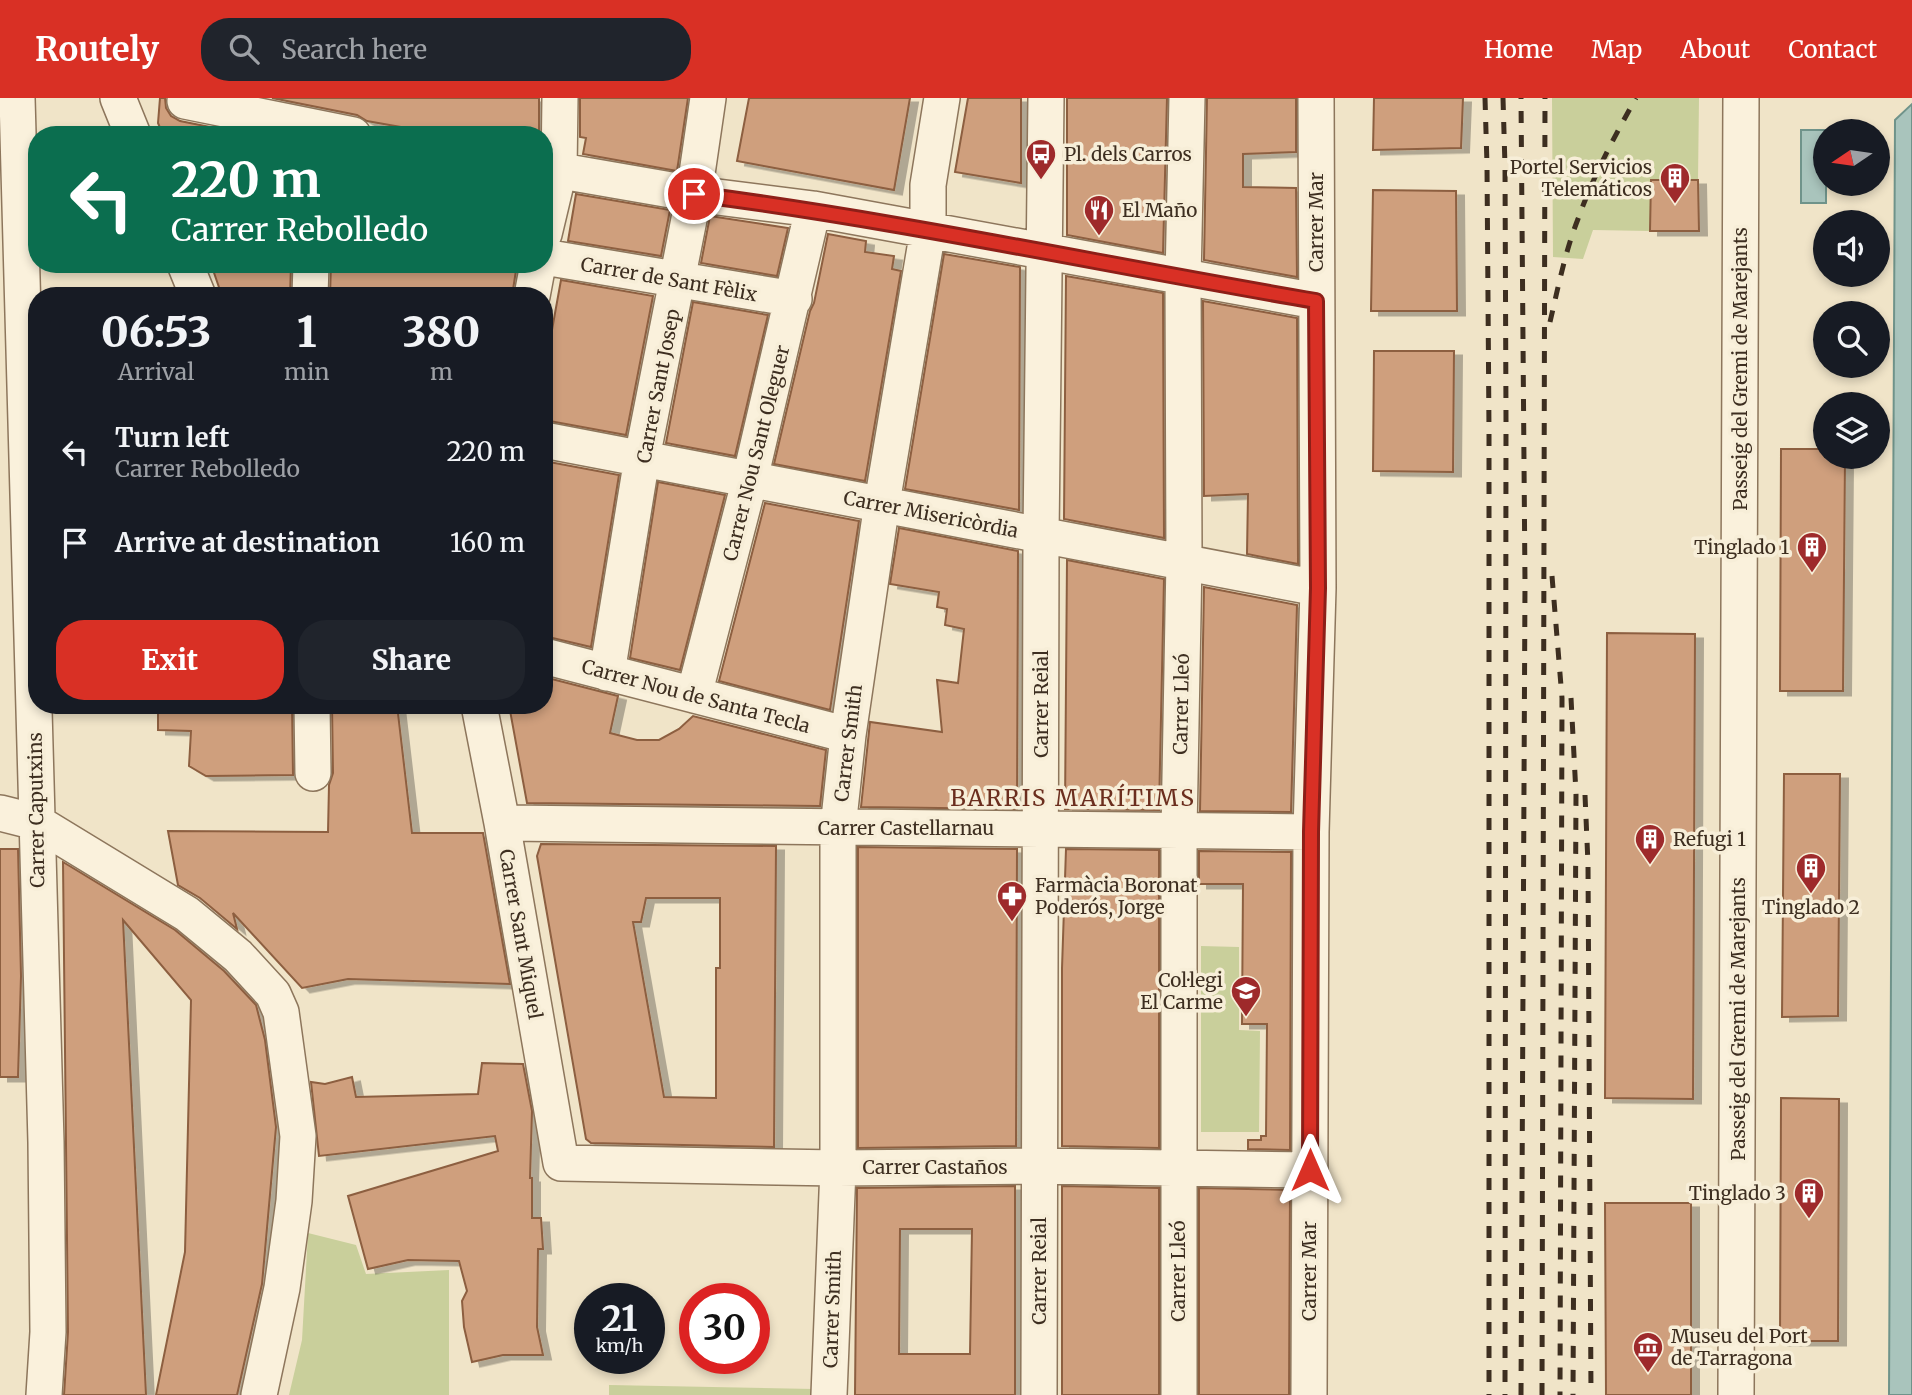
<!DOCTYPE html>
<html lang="en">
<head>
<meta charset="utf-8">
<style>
  :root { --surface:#171b24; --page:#20242c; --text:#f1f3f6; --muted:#9ea1a6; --accent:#d93025 }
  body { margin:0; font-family:Merriweather,serif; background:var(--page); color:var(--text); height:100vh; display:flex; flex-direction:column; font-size:26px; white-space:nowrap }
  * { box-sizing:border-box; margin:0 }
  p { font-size:23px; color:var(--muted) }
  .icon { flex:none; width:38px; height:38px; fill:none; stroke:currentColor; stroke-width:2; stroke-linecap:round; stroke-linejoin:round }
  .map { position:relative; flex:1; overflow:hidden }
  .sheet { position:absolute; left:28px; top:189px; width:525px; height:427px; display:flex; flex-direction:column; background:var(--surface); border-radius:28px; box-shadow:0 4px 10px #0003 }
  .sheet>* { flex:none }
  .top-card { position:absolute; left:28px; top:28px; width:525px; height:147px; border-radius:28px; box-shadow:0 4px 10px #0003; background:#0b6e4f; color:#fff; overflow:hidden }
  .needle { width:46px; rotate:257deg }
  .tools { position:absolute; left:1813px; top:21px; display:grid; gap:14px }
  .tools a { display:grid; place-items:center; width:77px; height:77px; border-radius:50%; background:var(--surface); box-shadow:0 4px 10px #0003; font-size:35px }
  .speed { position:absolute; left:574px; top:1185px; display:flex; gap:14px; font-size:35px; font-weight:700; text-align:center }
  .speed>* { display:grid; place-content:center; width:91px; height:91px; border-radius:50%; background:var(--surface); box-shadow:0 4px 10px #0003; line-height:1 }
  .speed small { font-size:18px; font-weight:400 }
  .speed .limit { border:10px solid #d22; background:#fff; color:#111 }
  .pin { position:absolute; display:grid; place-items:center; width:60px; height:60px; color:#fff; margin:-30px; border:4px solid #fff; border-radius:50%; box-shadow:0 2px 7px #0007 }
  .me { position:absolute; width:77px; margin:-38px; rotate:0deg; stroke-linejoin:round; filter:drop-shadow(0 0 5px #0008) }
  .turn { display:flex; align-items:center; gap:24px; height:147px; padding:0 28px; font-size:32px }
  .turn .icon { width:91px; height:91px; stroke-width:2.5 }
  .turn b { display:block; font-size:49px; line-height:60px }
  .eta { display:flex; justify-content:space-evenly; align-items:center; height:119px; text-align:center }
  .eta b { font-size:42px; font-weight:800; line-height:49px }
  .primary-button { display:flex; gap:14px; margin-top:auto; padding:14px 28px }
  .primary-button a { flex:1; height:80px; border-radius:28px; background:var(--accent); color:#fff; font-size:28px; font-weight:800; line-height:80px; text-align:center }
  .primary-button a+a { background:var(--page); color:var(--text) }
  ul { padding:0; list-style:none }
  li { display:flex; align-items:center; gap:21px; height:91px; padding:0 28px }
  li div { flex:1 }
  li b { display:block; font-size:26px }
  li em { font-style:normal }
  header { display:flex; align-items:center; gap:42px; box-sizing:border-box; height:98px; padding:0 35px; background:var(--accent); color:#fff }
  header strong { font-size:33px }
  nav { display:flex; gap:38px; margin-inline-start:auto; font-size:24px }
  .search { width:490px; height:63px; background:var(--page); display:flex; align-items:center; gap:18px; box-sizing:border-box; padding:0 24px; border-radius:28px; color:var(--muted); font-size:26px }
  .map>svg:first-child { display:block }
  .green { fill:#c9cf9b }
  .water { fill:#a9c4bc; stroke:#6f938a; stroke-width:2 }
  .building { fill:#cf9f7d; stroke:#8d5f41; stroke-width:2; fill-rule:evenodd; filter:url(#shadow) }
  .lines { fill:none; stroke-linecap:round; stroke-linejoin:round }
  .minor-casing { stroke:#8d765c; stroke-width:38 }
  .minor { stroke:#faf1dc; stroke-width:35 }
  .rail { stroke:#3d2e20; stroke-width:5; stroke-dasharray:12 12; stroke-linecap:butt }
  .route-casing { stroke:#8d1f18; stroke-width:18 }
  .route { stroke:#d93025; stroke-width:12 }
  .labels { text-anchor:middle; stroke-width:7; stroke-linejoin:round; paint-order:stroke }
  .poi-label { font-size:19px; fill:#3d2e20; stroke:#f7eed8; text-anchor:start }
  .street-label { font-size:19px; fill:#3d2e20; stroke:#f7eed8 }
  .quarter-label { font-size:23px; letter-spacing:2px; fill:#6b2e1e; stroke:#f7eed8 }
</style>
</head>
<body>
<header>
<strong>Routely</strong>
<div class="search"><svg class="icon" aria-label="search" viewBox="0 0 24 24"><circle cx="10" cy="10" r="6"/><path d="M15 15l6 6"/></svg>Search here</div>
<nav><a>Home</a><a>Map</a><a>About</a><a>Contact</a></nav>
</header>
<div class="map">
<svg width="1912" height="1297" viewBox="0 0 1912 1297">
  <defs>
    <filter id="shadow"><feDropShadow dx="8" dy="4.5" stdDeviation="0" flood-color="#0004"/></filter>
  </defs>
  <rect width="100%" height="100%" fill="#f0e4c8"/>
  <path class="green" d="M1552 0H1699L1698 82H1651L1650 133 1593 132 1583 161 1553 159Z
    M1201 848 1239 849V932L1260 933 1259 1034H1201Z
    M308 1135 356 1147 366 1176 449 1172V1297H289L302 1242Z
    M609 1287 814 1291V1297H609Z"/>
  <path class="water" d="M1912 6V1297H1889L1895 22Z
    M1801 32H1826V105H1801Z"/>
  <path class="building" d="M160 0H165L166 10 171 18 180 23 250 37H163L158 25Z
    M272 0H539V37H446L367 23 357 17Z
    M580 0H688L677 73 583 56 586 40 580 39Z
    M749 0H910L894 92 737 63Z
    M968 0H1021V85L955 74Z
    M1067 0H1167L1163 155 1067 137Z
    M1207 0H1296V54L1243 56V89L1296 90 1297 179 1204 162Z
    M1374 0H1463L1461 50 1373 52Z
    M1651 82H1698L1699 133H1650Z
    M1373 92 1456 93 1457 213H1371Z
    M576 96 670 112 661 158 568 143Z
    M710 118 788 130 777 178 701 165Z
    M828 136 866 143 865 154 894 158 892 171 901 173 865 383 774 366 810 213 814 205Z
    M944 156 1020 169 1019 412 905 391Z
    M211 166H291L290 198H222Z
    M331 166H517L512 198H330Z
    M1066 178 1163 195 1164 440 1064 421Z
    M561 182 653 198 626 337 544 322V276Z
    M1203 203 1297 220 1298 466 1247 456 1248 396 1204 398Z
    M693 204 768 217 735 358 666 345Z
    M1374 253H1454L1453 374 1373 373Z
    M1781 351H1825V359H1845L1843 593H1780Z
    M544 363 619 377 591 549 544 538Z
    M658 384 725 397 680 572 630 560Z
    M765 405 859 423 830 612 719 583Z
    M899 430 1018 453 1017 711 861 709 870 624 942 634 937 582 958 585 964 531 945 527 947 511 937 509 939 494 890 486Z
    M1067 462 1164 481 1159 712 1065 711Z
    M1204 489 1297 507 1291 714 1200 713Z
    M1607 535 1695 536 1693 1001 1605 1000Z
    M544 579 618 598 610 635 637 642H659L679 631 693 618 826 652 820 708 527 705 509 607H544Z
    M158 607H292L293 677 206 678 189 668 191 633 158 632Z
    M332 607H397L412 735H483L510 886 348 881 302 890 233 815 237 831 200 800 178 787 168 733 328 734 329 687 333 675Z
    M1784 676H1840L1838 918 1782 919Z
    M541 746 776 748 774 1049 591 1045 586 1041 537 758ZM646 800H720V870H716V1000L664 999 633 824H641Z
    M858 749 1017 751 1016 1048 858 1050Z
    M0 751H18L21 878 18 979H0Z
    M1066 751 1159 752V1050L1062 1048V870Z
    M1199 753 1291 754 1290 1052 1248 1051V1042H1261V1038H1266L1267 926H1242L1243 786H1199Z
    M63 764 175 832 224 873 256 907 265 942 276 1029 262 1186 237 1297H156L185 1154 191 902 123 822 146 1297H64L68 1234Z
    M482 965 523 966 532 1013 530 1080H532V1120H541L543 1151H538L537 1229 543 1257H503L472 1264 464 1229 462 1203 467 1193 459 1163 408 1162 368 1171 348 1098 498 1053 495 1038 319 1058 311 984 325 986 352 979 356 999 478 996Z
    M1781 1000 1839 1001 1838 1243H1780Z
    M1015 1088V1297H855L857 1090ZM900 1131H972L970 1256H899Z
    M1062 1088 1159 1090V1297H1062Z
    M1199 1090 1290 1092 1289 1297H1199Z
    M1605 1105H1691V1297H1606Z"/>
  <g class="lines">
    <g class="minor-casing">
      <path id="minor" d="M17 0 46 1044 48 1234 44 1297
        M118 0 133 37
        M185 3 353 37
        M544 70 694 96 813 111 1316 203
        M544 136 559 73 560 0
        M544 159 794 201
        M185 166 198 198
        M310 198 311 166
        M532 198 538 166
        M544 342 1318 490
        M544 558 848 637
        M607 575 642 360 694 96 708 0
        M694 597 750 381 813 111
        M312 607 313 675
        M479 607 502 725 561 1065 838 1070 1040 1068 1310 1072
        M0 715 36 724 187 816 238 858 273 896 281 914 298 1038 294 1103 282 1190 259 1297
        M502 725 1311 734
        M829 1297 838 1070V730L848 637 882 405 928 132V87L942 0
        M1039 1297 1041 438 1046 0
        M1179 1297V734L1184 462 1183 181 1187 0
        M1309 1297 1311 734 1318 490 1316 0
        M1736 1297 1741 0"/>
    </g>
    <use href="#minor" class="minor"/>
    <path class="rail" d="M1485 0 1487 67 1489 333V1297
      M1503 0 1505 68 1506 322 1505 1297
      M1550 224C1558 190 1565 154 1578 121 1593 79 1614 39 1636 0
      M1552 478 1562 600 1560 1297
      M1571 600 1576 696 1573 1297
      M1585 697 1588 766 1591 1297
      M1521 1297 1525 485 1521 0
      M1542 1297 1545 0"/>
  </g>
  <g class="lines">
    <g class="route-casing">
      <path id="route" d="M694 96C903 123 1109 168 1316 203L1318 490 1311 734 1310 1072"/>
    </g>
    <use href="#route" class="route"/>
  </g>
  <defs>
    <g id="bus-pin" transform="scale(1.575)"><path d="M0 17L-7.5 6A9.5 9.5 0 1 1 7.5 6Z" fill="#9e2a2b" stroke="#f7eed8"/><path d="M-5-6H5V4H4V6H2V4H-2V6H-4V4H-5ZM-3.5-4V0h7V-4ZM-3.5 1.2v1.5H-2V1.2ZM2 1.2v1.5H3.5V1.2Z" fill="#fff"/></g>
    <g id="building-pin" transform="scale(1.575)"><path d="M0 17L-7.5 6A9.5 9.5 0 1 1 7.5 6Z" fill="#9e2a2b" stroke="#f7eed8"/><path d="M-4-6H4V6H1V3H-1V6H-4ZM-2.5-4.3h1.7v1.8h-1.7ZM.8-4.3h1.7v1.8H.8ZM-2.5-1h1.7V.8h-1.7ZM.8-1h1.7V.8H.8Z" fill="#fff"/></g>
    <g id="restaurant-pin" transform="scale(1.575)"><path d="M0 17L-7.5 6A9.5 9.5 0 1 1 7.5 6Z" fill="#9e2a2b" stroke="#f7eed8"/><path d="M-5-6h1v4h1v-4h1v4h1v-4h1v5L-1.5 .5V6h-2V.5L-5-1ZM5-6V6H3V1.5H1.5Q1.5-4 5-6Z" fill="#fff"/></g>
    <g id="pharmacy-pin" transform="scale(1.575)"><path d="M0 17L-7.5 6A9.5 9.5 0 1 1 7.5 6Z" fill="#9e2a2b" stroke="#f7eed8"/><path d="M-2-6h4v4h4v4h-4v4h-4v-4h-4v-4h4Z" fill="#fff"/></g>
    <g id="school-pin" transform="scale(1.575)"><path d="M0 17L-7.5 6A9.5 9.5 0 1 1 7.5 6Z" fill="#9e2a2b" stroke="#f7eed8"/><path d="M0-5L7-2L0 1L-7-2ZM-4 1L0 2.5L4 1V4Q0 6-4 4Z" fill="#fff"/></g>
    <g id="museum-pin" transform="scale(1.575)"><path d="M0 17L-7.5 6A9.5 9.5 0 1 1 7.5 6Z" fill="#9e2a2b" stroke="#f7eed8"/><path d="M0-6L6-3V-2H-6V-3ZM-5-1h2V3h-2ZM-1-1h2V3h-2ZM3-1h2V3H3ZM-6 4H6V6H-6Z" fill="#fff"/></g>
  </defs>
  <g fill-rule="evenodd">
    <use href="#bus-pin" x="1041" y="56"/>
    <use href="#building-pin" x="1675" y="80"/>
    <use href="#restaurant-pin" x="1099" y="112"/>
    <use href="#building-pin" x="1812" y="449"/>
    <use href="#building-pin" x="1650" y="741"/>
    <use href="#building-pin" x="1811" y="770"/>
    <use href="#pharmacy-pin" x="1012" y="798"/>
    <use href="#school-pin" x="1246" y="893"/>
    <use href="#building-pin" x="1809" y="1095"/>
    <use href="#museum-pin" x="1648" y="1249"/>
  </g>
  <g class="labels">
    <g class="poi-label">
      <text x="1064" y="63">Pl. dels Carros</text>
      <text x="1652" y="76" text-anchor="end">Portel Servicios<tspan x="1652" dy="22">Telemáticos</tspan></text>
      <text x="1122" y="119">El Maño</text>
      <text x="1789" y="456" text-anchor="end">Tinglado 1</text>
      <text x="1673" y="748">Refugi 1</text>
      <text x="1035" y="794">Farmàcia Boronat<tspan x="1035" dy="22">Poderós, Jorge</tspan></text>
      <text x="1811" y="816" text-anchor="middle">Tinglado 2</text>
      <text x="1223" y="889" text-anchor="end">Col·legi<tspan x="1223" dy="22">El Carme</tspan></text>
      <text x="1786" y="1102" text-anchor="end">Tinglado 3</text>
      <text x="1671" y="1245">Museu del Port<tspan x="1671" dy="22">de Tarragona</tspan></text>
    </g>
    <g class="street-label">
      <text transform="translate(1316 124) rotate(-90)" y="7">Carrer Mar</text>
      <text transform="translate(669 181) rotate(10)" y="7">Carrer de Sant Fèlix</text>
      <text transform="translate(1740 271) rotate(-90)" y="7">Passeig del Gremi de Marejants</text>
      <text transform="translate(658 288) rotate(-79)" y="7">Carrer Sant Josep</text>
      <text transform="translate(756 355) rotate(-76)" y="7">Carrer Nou Sant Oleguer</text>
      <text transform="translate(931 416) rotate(11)" y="7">Carrer Misericòrdia</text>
      <text transform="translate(696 598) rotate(15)" y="7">Carrer Nou de Santa Tecla</text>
      <text transform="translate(1041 606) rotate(-90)" y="7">Carrer Reial</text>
      <text transform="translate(1181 606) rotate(-89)" y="7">Carrer Lleó</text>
      <text transform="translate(848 645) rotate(-83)" y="7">Carrer Smith</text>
      <text transform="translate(36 712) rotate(-91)" y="7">Carrer Caputxins</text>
      <text x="906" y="737">Carrer Castellarnau</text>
      <text transform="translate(521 836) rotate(80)" y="7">Carrer Sant Miquel</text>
      <text transform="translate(1738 921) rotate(-90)" y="7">Passeig del Gremi de Marejants</text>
      <text x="935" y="1076">Carrer Castaños</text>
      <text transform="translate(1039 1173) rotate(-90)" y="7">Carrer Reial</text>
      <text transform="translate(1178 1173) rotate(-90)" y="7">Carrer Lleó</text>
      <text transform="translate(1309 1173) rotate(-90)" y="7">Carrer Mar</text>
      <text transform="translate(832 1211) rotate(-88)" y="7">Carrer Smith</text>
    </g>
    <g class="quarter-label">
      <text x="1073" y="708">BARRIS MARÍTIMS</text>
    </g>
  </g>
</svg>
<div class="tools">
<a><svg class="needle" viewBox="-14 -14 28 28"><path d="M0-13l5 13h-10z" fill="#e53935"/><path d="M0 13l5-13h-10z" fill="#9ea1a6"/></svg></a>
<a><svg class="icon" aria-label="sound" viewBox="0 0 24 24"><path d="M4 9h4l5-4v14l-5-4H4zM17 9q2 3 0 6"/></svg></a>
<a><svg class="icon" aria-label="search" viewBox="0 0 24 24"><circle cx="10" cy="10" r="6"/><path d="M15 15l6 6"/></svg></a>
<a><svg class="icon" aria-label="layers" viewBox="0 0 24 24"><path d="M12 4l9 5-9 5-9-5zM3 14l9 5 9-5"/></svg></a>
</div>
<div class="speed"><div>21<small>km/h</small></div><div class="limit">30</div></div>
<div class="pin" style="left:694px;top:96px;background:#d93025"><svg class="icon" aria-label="arrive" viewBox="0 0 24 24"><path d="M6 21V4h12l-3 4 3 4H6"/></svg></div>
<svg class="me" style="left:1310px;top:1072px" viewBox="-20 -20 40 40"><path d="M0-17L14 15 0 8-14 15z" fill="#d93025" stroke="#fff" stroke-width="4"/></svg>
<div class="top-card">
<div class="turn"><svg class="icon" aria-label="left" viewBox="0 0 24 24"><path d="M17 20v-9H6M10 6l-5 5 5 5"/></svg><div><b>220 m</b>Carrer Rebolledo</div></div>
</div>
<section class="sheet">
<div class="eta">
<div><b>06:53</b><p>Arrival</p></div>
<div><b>1</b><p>min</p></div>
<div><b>380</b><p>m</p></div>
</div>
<ul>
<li><svg class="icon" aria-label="left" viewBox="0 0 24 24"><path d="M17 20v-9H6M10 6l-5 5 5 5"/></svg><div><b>Turn left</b><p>Carrer Rebolledo</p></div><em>220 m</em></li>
<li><svg class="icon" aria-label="arrive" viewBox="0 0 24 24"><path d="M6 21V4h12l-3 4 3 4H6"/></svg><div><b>Arrive at destination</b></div><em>160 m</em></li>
</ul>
<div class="primary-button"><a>Exit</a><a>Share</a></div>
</section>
</div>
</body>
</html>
